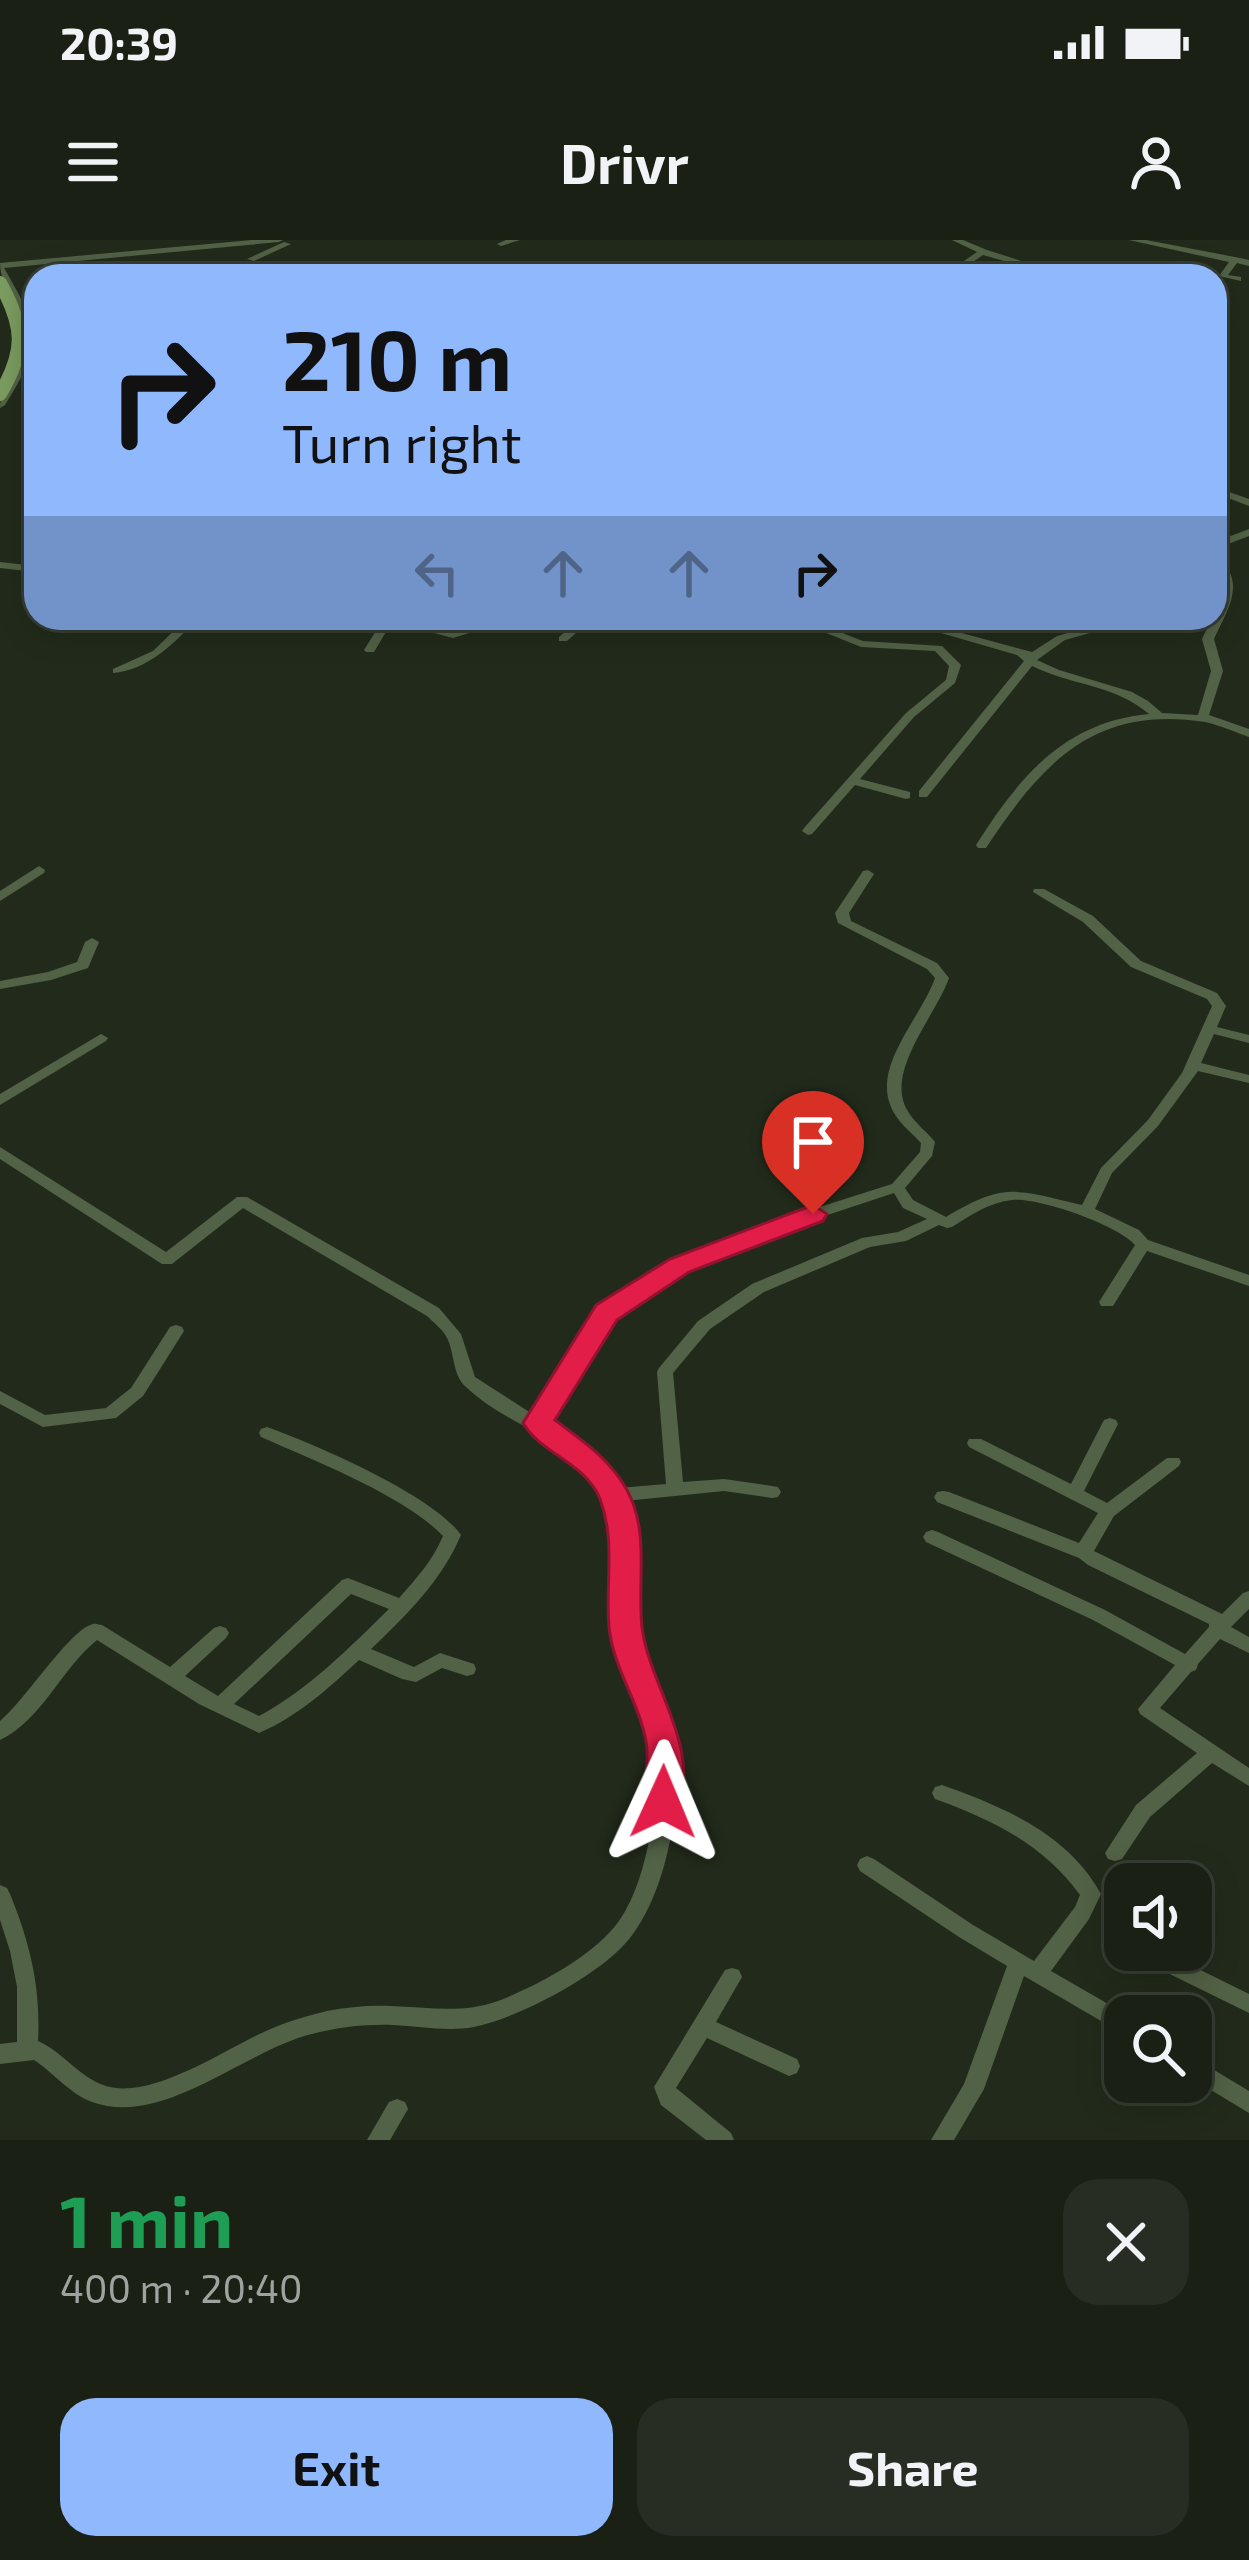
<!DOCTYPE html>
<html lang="en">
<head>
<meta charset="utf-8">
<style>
  :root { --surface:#1a2014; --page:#272d22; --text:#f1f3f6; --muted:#9fa3a0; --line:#383e34; --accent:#8fb8fd }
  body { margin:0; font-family:"Exo 2",sans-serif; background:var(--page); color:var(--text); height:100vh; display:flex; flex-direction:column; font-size:45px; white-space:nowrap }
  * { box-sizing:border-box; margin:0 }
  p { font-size:39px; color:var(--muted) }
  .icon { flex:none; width:66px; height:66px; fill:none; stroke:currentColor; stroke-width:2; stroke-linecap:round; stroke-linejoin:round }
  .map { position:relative; height:1900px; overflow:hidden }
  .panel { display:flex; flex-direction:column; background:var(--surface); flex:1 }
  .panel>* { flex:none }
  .banner { position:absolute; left:24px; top:24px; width:1203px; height:366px; border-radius:36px; box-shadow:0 6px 30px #0003,0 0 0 3px var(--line); background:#8fb8fd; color:#111; overflow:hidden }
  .controls { position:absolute; left:1104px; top:1623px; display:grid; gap:24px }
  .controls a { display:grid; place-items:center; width:108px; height:108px; border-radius:24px; background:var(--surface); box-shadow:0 6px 30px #0003,0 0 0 3px var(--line); font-size:60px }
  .pin { position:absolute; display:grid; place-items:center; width:102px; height:102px; color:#fff; margin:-123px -51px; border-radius:50% 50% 50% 0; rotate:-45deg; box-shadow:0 0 12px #0007 }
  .pin .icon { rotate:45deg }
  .me { position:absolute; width:132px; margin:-66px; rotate:1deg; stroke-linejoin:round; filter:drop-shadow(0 0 9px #0008) }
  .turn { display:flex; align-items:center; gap:42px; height:252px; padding:0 60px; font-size:54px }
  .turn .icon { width:156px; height:156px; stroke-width:2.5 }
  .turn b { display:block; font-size:84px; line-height:102px }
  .lanes { display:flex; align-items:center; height:114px; padding:0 60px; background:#0003; justify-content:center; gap:60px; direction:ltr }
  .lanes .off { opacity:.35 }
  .round { display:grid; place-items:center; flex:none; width:126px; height:126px; border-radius:36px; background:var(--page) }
  .headline { display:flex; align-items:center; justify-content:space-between; height:204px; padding:0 60px }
  h1 { font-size:72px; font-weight:700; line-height:90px; color:#1e9e55 }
  .button { display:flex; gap:24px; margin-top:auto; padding:24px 60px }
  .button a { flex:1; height:138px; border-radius:36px; background:var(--accent); color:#111; font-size:48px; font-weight:700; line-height:138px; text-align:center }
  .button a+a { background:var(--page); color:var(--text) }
  .status { display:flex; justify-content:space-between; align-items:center; height:84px; padding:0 60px; background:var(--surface); direction:ltr }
  .status svg { height:33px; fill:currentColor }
  header { display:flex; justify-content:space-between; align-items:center; height:156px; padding:0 60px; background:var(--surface); font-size:54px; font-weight:700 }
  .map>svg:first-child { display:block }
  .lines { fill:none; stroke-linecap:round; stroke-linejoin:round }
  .minor { fill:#526246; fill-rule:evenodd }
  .major-bridge { stroke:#7b9c60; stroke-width:14 }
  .route { fill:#e11d48; stroke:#92132f; stroke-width:3 }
</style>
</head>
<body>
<div class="status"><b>20:39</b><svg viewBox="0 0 49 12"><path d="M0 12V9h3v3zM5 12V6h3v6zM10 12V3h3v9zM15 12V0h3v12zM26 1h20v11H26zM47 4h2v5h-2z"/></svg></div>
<header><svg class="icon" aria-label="menu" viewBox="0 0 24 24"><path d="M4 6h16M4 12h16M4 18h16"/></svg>Drivr<svg class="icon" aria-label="person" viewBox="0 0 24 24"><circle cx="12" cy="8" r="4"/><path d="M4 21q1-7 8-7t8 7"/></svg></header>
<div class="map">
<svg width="1249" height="1900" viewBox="0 0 1249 1900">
  <rect width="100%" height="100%" fill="#222b1b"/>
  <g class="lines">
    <path class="minor" d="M252 0H283L279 2 4 28C40 90 44 103 5 165L0 168C0 143 26 125 25 96 24 69 0 49 0 23Z
      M506 0H520L501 6 497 4Z
      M952 0H963L987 10 1053 31 1049 34 983 15 970 24 999 36H987L961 27V23L977 12Z
      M1129 0H1146L1235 17 1249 20V26L1237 23 1228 35 1241 37V41L1219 36 1229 22Z
      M284 2 291 4 254 21 247 19Z
      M1215 247 1249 259V266L1215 253Z
      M1249 289V296L1215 309V302Z
      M1215 317C1249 340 1227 370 1214 399L1223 431 1209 475 1249 489V497C1235 492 1219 485 1205 482 1094 465 1042 523 986 608H978L976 605C1019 537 1064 482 1149 474 1116 445 1070 445 1032 426L927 557H919V551L1024 421 1017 415 889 378H906L1032 412 1057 396 1096 385 1106 378H1118L1104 389 1065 400 1037 420 1059 430 1132 452 1148 461 1162 473 1198 475 1211 431 1202 399 1212 378H1215C1217 358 1231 345 1215 326Z
      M0 322 36 326V332L0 328Z
      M187 378H198C175 403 148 430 113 433V429L153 411Z
      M384 378H402L453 392 501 378H518L453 398 392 382 374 412H366L364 410Z
      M581 378H593L567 401H559V397Z
      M789 378H804L863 401 942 406 961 425 955 443 914 477 860 539 910 552V558L906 559 855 545 812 594 808 595 802 591 804 588 906 473 946 440 949 426 935 411 861 407Z
      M39 626 45 630 44 633 0 661V651Z
      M868 630 874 634 849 673 851 681 937 723 949 738C936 776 882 834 909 873 916 884 927 892 935 902L932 916 905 948 913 960 946 977C1006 941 1018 950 1082 965L1101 928 1148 880 1182 833 1212 766 1207 759 1131 727 1083 682 1033 652 1034 649H1044L1093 676 1141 721 1217 753 1226 766 1217 787 1249 795V803L1214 794 1201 823 1249 835V843L1198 831 1158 886 1112 933 1095 969 1139 990 1148 1000 1249 1035V1046L1147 1011 1113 1066H1101L1099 1062 1135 1005C1118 985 1038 957 1012 960 990 962 971 975 952 987L947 988 939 985 906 1001 870 1007 764 1052 710 1089 673 1133 683 1242 724 1239 772 1246 778 1247 781 1252 778 1257 772 1258 724 1251 625 1261C645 1309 626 1363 641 1413 650 1445 669 1474 674 1507 682 1564 667 1651 630 1698 602 1734 519 1778 474 1787 447 1792 420 1786 393 1785 366 1784 339 1787 312 1794 245 1810 163 1888 92 1862 70 1854 54 1833 34 1820L0 1824V1804L17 1802V1747L10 1711 0 1680V1645L7 1648 10 1654C30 1703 41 1748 38 1801 63 1812 80 1838 106 1846 152 1860 225 1809 266 1791 286 1782 306 1776 327 1771 348 1767 369 1765 390 1766 427 1767 463 1774 498 1761 537 1746 595 1715 619 1681 636 1656 644 1626 650 1596 656 1564 660 1529 653 1497 645 1461 624 1430 618 1393 611 1347 629 1293 602 1250 568 1196 507 1187 465 1146 452 1134 455 1112 446 1096 442 1089 433 1082 427 1076L243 968 172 1024H162L0 919V907L166 1012 237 957H247L439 1068 461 1094 475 1137 534 1175 600 1069 674 1022 766 984 892 944 920 912 921 903C912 893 901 885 894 873 868 829 921 779 935 738L927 729 838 683 835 673 863 631ZM894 953 903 968 927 979 898 992 862 998 752 1044 698 1081 659 1128 657 1132 666 1244 619 1248C599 1220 576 1200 547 1182L612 1077 684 1030 776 992Z
      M92 698 99 702 88 728 51 740 0 749V741L48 732 77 722 85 702Z
      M101 794 108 798 106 801 0 865V854Z
      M176 1085 182 1087 184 1091 143 1156 116 1178 43 1187 0 1164V1151L45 1175 106 1168 131 1148 170 1087Z
      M1110 1178 1116 1180 1118 1184 1084 1251 1107 1263 1167 1218H1179L1181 1222 1179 1226 1114 1276 1094 1311 1222 1374 1243 1353 1249 1351V1369L1231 1387 1249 1397V1413L1220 1399 1198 1424 1196 1430 1191 1432 1160 1468 1249 1528V1546L1212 1523 1150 1577 1122 1619 1115 1621 1108 1619 1105 1613 1136 1565 1197 1513 1140 1474 1138 1469 1175 1425 1093 1380 926 1302 923 1297 926 1292 932 1290 938 1292 1105 1370 1185 1414 1209 1387V1384L1088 1325 1079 1318 937 1262 934 1257 937 1252 943 1251 949 1252 1079 1303 1098 1273 969 1207 967 1203 969 1199H981L1071 1244 1104 1180Z
      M267 1187C315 1204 433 1255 461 1295 442 1340 406 1376 371 1409L414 1427 440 1413 474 1424 476 1429 474 1434 467 1436 442 1428 416 1442 402 1439 359 1420C329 1448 297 1477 259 1493L199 1464 97 1400C61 1429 42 1480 0 1500V1481C24 1462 70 1389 93 1384 96 1383 99 1385 102 1385L170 1427 214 1388 220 1386 226 1388 229 1393 226 1398 185 1436 218 1456 342 1340 348 1338 399 1358C416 1339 433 1320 443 1296 405 1256 313 1220 261 1197L259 1193 261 1189ZM351 1354 389 1369C349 1408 308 1450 259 1476L234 1464Z
      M942 1545C1004 1567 1068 1594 1101 1654L1089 1679 1051 1731 1129 1776H1125V1795L1024 1736 984 1849 954 1900H931L964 1844 1007 1726 959 1697 860 1631 857 1625 860 1619 867 1616 874 1619 973 1685 1034 1721 1075 1667 1080 1655C1044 1605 993 1580 935 1559L932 1553 935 1547Z
      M1130 1710H1160L1249 1754V1773L1133 1716Z
      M732 1728 739 1730 742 1737 716 1782 797 1819 800 1826 797 1833 789 1836 707 1798 676 1848 731 1893 734 1900H706L661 1865 654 1847 725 1730Z
      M1191 1816 1249 1851V1873L1191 1838Z
      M397 1859 405 1862 408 1869 390 1900H367L389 1862Z"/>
    <path class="major-bridge" d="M0 43C24 86 26 111 0 154"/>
  </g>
  <path class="route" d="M813 965 827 974 823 981 689 1032 617 1080 555 1180C583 1201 610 1219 627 1250 650 1292 637 1342 642 1387 649 1447 705 1511 675 1573L663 1577 650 1573C639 1550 651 1525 646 1501 639 1462 613 1428 609 1387 605 1344 616 1301 600 1259 586 1223 541 1214 523 1183L596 1065 670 1019Z"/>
</svg>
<div class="controls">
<a><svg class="icon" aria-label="sound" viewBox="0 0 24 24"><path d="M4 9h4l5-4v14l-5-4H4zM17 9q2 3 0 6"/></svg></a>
<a><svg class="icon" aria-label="search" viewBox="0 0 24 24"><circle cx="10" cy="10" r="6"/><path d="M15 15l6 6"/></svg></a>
</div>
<div class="pin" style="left:813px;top:974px;background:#d93025"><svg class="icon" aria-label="arrive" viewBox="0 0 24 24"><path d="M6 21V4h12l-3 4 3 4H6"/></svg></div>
<svg class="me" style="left:663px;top:1562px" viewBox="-20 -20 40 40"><path d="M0-17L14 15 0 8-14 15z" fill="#e11d48" stroke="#fff" stroke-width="4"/></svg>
<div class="banner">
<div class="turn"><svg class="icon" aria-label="right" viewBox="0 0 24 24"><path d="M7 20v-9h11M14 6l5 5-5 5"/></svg><div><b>210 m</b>Turn right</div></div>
<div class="lanes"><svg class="icon off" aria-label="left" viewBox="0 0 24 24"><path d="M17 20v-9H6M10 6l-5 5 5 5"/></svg><svg class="icon off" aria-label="ahead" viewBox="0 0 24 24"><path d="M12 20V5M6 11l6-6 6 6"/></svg><svg class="icon off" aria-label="ahead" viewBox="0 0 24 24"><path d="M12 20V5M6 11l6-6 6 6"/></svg><svg class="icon" aria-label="right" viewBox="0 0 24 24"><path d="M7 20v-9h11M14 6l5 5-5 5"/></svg></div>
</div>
</div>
<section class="panel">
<div class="headline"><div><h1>1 min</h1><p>400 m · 20:40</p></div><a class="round"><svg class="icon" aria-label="close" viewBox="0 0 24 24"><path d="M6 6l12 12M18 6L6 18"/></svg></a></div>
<div class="button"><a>Exit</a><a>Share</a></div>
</section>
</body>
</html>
